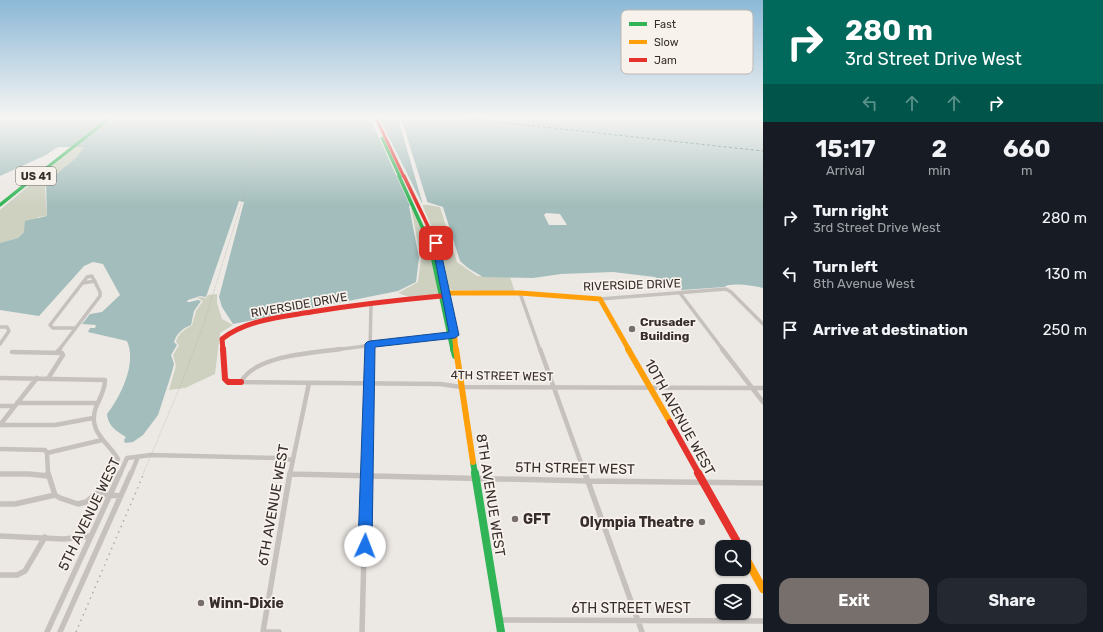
<!DOCTYPE html>
<html lang="en">
<head>
<meta charset="utf-8">
<style>
  :root { --surface:#171b24; --page:#242831; --text:#f1f3f6; --muted:#9ea1a6; --accent:#766f6c }
  body { margin:0; font-family:Rubik,sans-serif; background:var(--page); color:var(--text); height:100vh; display:flex; flex-direction:column; font-size:15px; white-space:nowrap }
  * { box-sizing:border-box; margin:0 }
  p { font-size:13px; color:var(--muted) }
  .icon { flex:none; width:22px; height:22px; fill:none; stroke:currentColor; stroke-width:2; stroke-linecap:round; stroke-linejoin:round }
  .map { position:relative; flex:1; overflow:hidden }
  .side { display:flex; flex-direction:column; background:var(--surface); width:340px }
  .side>* { flex:none }
  .guide { background:#00695c; color:#fff; overflow:hidden }
  .buttons { position:absolute; left:715px; top:540px; display:grid; gap:8px }
  .buttons a { display:grid; place-items:center; width:36px; height:36px; border-radius:8px; background:var(--surface); box-shadow:0 1px 3px #0004; font-size:20px }
  .pin { position:absolute; display:grid; place-items:center; width:34px; height:34px; color:#fff; margin:-17px; border-radius:8px; box-shadow:0 2px 6px #0006 }
  .me { position:absolute; width:44px; margin:-22px; rotate:2deg; stroke-linejoin:round; filter:drop-shadow(0 0 3px #0008) }
  .turn { display:flex; align-items:center; gap:14px; height:84px; padding:0 16px; font-size:18px }
  .turn .icon { width:52px; height:52px; stroke-width:2.5 }
  .turn b { display:block; font-size:28px; line-height:34px }
  .lanes { display:flex; align-items:center; height:38px; padding:0 16px; background:#0003; justify-content:center; gap:20px; direction:ltr }
  .lanes .off { opacity:.35 }
  .eta { display:flex; justify-content:space-evenly; align-items:center; height:68px; text-align:center }
  .eta b { font-size:24px; font-weight:700; line-height:28px }
  .cta { display:flex; gap:8px; margin-top:auto; padding:8px 16px }
  .cta a { flex:1; height:46px; border-radius:12px; background:var(--accent); color:#fff; font-size:16px; font-weight:700; line-height:46px; text-align:center }
  .cta a+a { background:var(--page); color:var(--text) }
  ul { padding:0; list-style:none }
  li { display:flex; align-items:center; gap:12px; height:56px; padding:0 16px }
  li div { flex:1 }
  li b { display:block; font-size:15px }
  li em { font-style:normal }
  main { display:flex; flex:1; min-height:0 }
  .map>svg:first-child { display:block }
  .green { fill:#ced1c0 }
  .water { fill:#a2bdbb }
  .pier { fill:#ece8e4 }
  .lines { fill:none; stroke-linecap:round; stroke-linejoin:round }
  .ferry { stroke:#265353; stroke-width:1; stroke-dasharray:3 2.5; stroke-linecap:butt }
  .street-far2 { stroke:#c6c1bd; stroke-width:3.5 }
  .street-far1 { stroke:#c6c1bd; stroke-width:4.5 }
  .street { stroke:#c6c1bd; stroke-width:5.5 }
  .fast-far4 { stroke:#30b455; stroke-width:3 }
  .fast-far3 { stroke:#30b455; stroke-width:3.5 }
  .fast-far2 { stroke:#30b455; stroke-width:5 }
  .fast-far1 { stroke:#30b455; stroke-width:6 }
  .fast { stroke:#30b455; stroke-width:8 }
  .slow-far2 { stroke:#ff9f0a; stroke-width:5 }
  .slow-far1 { stroke:#ff9f0a; stroke-width:6 }
  .slow { stroke:#ff9f0a; stroke-width:8 }
  .jam-far4 { stroke:#e5322d; stroke-width:3 }
  .jam-far3 { stroke:#e5322d; stroke-width:3.5 }
  .jam-far2 { stroke:#e5322d; stroke-width:5 }
  .jam-far1 { stroke:#e5322d; stroke-width:6 }
  .jam { stroke:#e5322d; stroke-width:8 }
  .rail-far1 { stroke:#aeaaa7; stroke-width:1; stroke-dasharray:0.5 1.5; stroke-linecap:butt }
  .rail { stroke:#aeaaa7; stroke-width:1.5; stroke-dasharray:1.5 4.5; stroke-linecap:butt }
  .route { fill:#1a73e8; stroke:#114b97 }
  .poi-dot { fill:#766f6c; stroke:#f8f2ed; stroke-width:1.5 }
  .labels { text-anchor:middle; stroke-width:3.5; stroke-linejoin:round; paint-order:stroke }
  .shield { fill:#f8f2ed; stroke:#716965; stroke-width:1 }
  .shield-label { font-size:11px; font-weight:bold; fill:#372e2b }
  .street-label { font-size:12px; fill:#372e2b; stroke:#f8f2ed }
  .poi-label { font-size:12px; font-weight:bold; fill:#372e2b; stroke:#f8f2ed; text-anchor:start }
  .near-street-label { font-size:14px; fill:#372e2b; stroke:#f8f2ed }
  .near-poi-label { font-size:14px; font-weight:bold; fill:#372e2b; stroke:#f8f2ed; text-anchor:start }
  .key { fill:#f8f2ed; stroke:#beb7b3; stroke-width:1 }
  .key-label { font-size:11px; fill:#372e2b }
</style>
</head>
<body>
<main>
<div class="map">
<svg width="763" height="632" viewBox="0 0 763 632">
  <rect width="100%" height="100%" fill="#ece8e4"/>
  <path class="green" d="M76 146 85 147 76 158 46 182 45 190 47 216 38 217 18 238 0 243V210Z
    M422 204 440 207 457 262 477 276 510 277 515 292 453 290 448 288 436 237Z
    M411 208H413L428 244 439 295 412 298 398 293 418 282 421 258Z
    M217 294V303L222 319 233 325 220 333 215 374 185 388 169 390 176 366 173 355 179 345 176 342C179 332 185 330 192 325L196 311 203 301 198 298 190 300 200 297 206 298 208 295Z"/>
  <path class="water" d="M0 118H763V288C755 286 731 282 724 287L682 290 675 285 666 284 655 277 613 272 561 274 533 278 483 277 468 268 460 261 443 207 427 202 409 206 419 258 416 282 398 291 233 324 222 307 219 297 244 202 239 201 206 297 200 296 188 300 187 302H190L198 300 201 301 194 311 191 325C182 329 177 333 174 342L177 345 171 355 174 364 171 375 158 415 143 435 133 442 125 443 124 440 126 437C116 431 108 426 107 414 121 396 137 363 127 341L88 332 90 328H95L96 325 82 324 90 314 102 312 120 295 103 264 93 262 84 266 39 316 0 310V243L18 238 24 232 25 221 47 216 46 182 76 158 84 147H58L46 155 0 176Z"/>
  <path class="pier" d="M370 118H379L423 205 411 208Z
    M398 118H401L428 204 423 205Z
    M546 213 560 214 567 225H549L544 215Z"/>
  <g class="lines">
    <path class="ferry" d="M461 118 763 151"/>
    <path class="street-far2" d="M83 283 95 281
      M520 293 540 350
      M680 293 723 350
      M600 299 726 289 731 292 763 324
      M0 327H7L9 331 0 344
      M59 350 100 296V292L92 276 87 277 50 325 53 328H75
      M334 350 452 335
      M370 350 371 304"/>
    <path class="street-far1" d="M341 349C313 353 255 355 241 382L440 384 461 387 763 388
      M540 349 585 474
      M722 349 763 402
      M12 352 62 353 63 355 49 377
      M57 352 60 349
      M0 378 105 380C105 390 100 398 96 407 87 431 107 441 118 459L111 474
      M17 403H97
      M0 406H15
      M0 425H55L93 418
      M0 425 37 378
      M0 449 45 450 47 453 102 440
      M47 453 48 474
      M120 474 127 458 151 455 278 458 293 460
      M131 474 138 457
      M290 474 309 383
      M366 474 370 349"/>
    <path class="street" d="M48 473 55 495
      M585 473 642 632
      M0 474H29L48 476
      M290 474 588 481 763 483
      M96 494 121 496
      M0 504H15L55 495 60 498 78 504 86 502 98 492 112 473
      M0 536 64 539 91 536
      M0 575H17L25 571 45 537
      M500 620 763 621
      M47 632 120 473
      M60 632 131 473
      M263 632 290 473
      M264 632H279
      M362 632 366 473"/>
    <path class="fast-far4" d="M382 138 400 177
      M35 177 110 118"/>
    <path class="fast-far3" d="M399 176 430 244 432 253
      M0 205 36 176"/>
    <path class="fast-far2" d="M432 252 453 350"/>
    <path class="fast-far1" d="M453 349 455 356
      M473 462 475 474"/>
    <path class="fast" d="M475 473 501 632"/>
    <path class="slow-far2" d="M439 257 453 321 456 350
      M447 293H520L600 299 629 350"/>
    <path class="slow-far1" d="M456 349 473 462
      M628 349 670 422"/>
    <path class="slow" d="M744 555 763 589"/>
    <path class="jam-far4" d="M376 118 404 177"/>
    <path class="jam-far3" d="M404 176 436 243 438 253"/>
    <path class="jam-far2" d="M438 252 439 257
      M223 350 222 339C246 320 281 317 311 312 354 305 397 300 441 296"/>
    <path class="jam-far1" d="M223 349 225 379 228 382H241
      M670 422 699 474"/>
    <path class="jam" d="M698 473 740 547"/>
    <path class="rail-far1" d="M143 474 182 382 204 323 268 118"/>
    <path class="rail" d="M76 632 144 473"/>
  </g>
  <linearGradient id="sky" x2="0" y2="1"><stop stop-color="#8cb8d6"/><stop offset="0.57" stop-color="#f6f5f3"/><stop offset="1" stop-color="#f6f5f3" stop-opacity="0"/></linearGradient>
  <rect width="763" height="206" fill="url(#sky)"/>
  <path class="route" d="M436 240 439 243 459 335 455 338 375 347 372 546 370 551 365 553 360 551 358 546 365 344 367 342 370 341 449 332 432 243Z"/>
  <g class="poi-dot">
    <circle cx="632" cy="329" r="4"/>
    <circle cx="515" cy="519" r="4"/>
    <circle cx="702" cy="522" r="4"/>
    <circle cx="201" cy="603" r="4"/>
  </g>
  <g class="labels">
    <rect class="shield" x="16" y="167" width="40" height="18" rx="3"/>
    <g class="shield-label">
      <text x="36" y="180">US 41</text>
    </g>
    <g class="street-label">
      <text transform="translate(632 285) rotate(-2)" y="4">RIVERSIDE DRIVE</text>
      <text transform="translate(299 305) rotate(-10)" y="4">RIVERSIDE DRIVE</text>
      <text transform="translate(502 376) rotate(1)" y="4">4TH STREET WEST</text>
    </g>
    <g class="poi-label">
      <text x="640" y="326">Crusader<tspan x="640" dy="14">Building</tspan></text>
    </g>
    <g class="near-street-label">
      <text transform="translate(680 417) rotate(61)" y="5">10TH AVENUE WEST</text>
      <text transform="translate(575 468) rotate(1)" y="5">5TH STREET WEST</text>
      <text transform="translate(491 495) rotate(81)" y="5">8TH AVENUE WEST</text>
      <text transform="translate(273 505) rotate(-80)" y="5">6TH AVENUE WEST</text>
      <text transform="translate(89 514) rotate(-64)" y="5">5TH AVENUE WEST</text>
      <text x="631" y="613">6TH STREET WEST</text>
    </g>
    <g class="near-poi-label">
      <text x="523" y="524">GFT</text>
      <text x="694" y="527" text-anchor="end">Olympia Theatre</text>
      <text x="209" y="608">Winn-Dixie</text>
    </g>
  </g>
  <rect x="621" y="10" width="132" height="64" rx="6" class="key"/>
  <rect x="629" y="22" width="18" height="4" fill="#30b455"/>
  <rect x="629" y="40" width="18" height="4" fill="#ff9f0a"/>
  <rect x="629" y="58" width="18" height="4" fill="#e5322d"/>
  <g class="key-label">
    <text x="654" y="28">Fast</text>
    <text x="654" y="46">Slow</text>
    <text x="654" y="64">Jam</text>
  </g>
</svg>
<div class="buttons">
<a><svg class="icon" aria-label="search" viewBox="0 0 24 24"><circle cx="10" cy="10" r="6"/><path d="M15 15l6 6"/></svg></a>
<a><svg class="icon" aria-label="layers" viewBox="0 0 24 24"><path d="M12 4l9 5-9 5-9-5zM3 14l9 5 9-5"/></svg></a>
</div>
<div class="pin" style="left:436px;top:243px;background:#d93025"><svg class="icon" aria-label="arrive" viewBox="0 0 24 24"><path d="M6 21V4h12l-3 4 3 4H6"/></svg></div>
<svg class="me" style="left:365px;top:546px" viewBox="-20 -20 40 40"><circle r="19" fill="#fff"/><path d="M0-13L10 11 0 6-10 11z" fill="#1a73e8"/></svg>
</div>
<section class="side">
<div class="guide">
<div class="turn"><svg class="icon" aria-label="right" viewBox="0 0 24 24"><path d="M7 20v-9h11M14 6l5 5-5 5"/></svg><div><b>280 m</b>3rd Street Drive West</div></div>
<div class="lanes"><svg class="icon off" aria-label="left" viewBox="0 0 24 24"><path d="M17 20v-9H6M10 6l-5 5 5 5"/></svg><svg class="icon off" aria-label="ahead" viewBox="0 0 24 24"><path d="M12 20V5M6 11l6-6 6 6"/></svg><svg class="icon off" aria-label="ahead" viewBox="0 0 24 24"><path d="M12 20V5M6 11l6-6 6 6"/></svg><svg class="icon" aria-label="right" viewBox="0 0 24 24"><path d="M7 20v-9h11M14 6l5 5-5 5"/></svg></div>
</div>
<div class="eta">
<div><b>15:17</b><p>Arrival</p></div>
<div><b>2</b><p>min</p></div>
<div><b>660</b><p>m</p></div>
</div>
<ul>
<li><svg class="icon" aria-label="right" viewBox="0 0 24 24"><path d="M7 20v-9h11M14 6l5 5-5 5"/></svg><div><b>Turn right</b><p>3rd Street Drive West</p></div><em>280 m</em></li>
<li><svg class="icon" aria-label="left" viewBox="0 0 24 24"><path d="M17 20v-9H6M10 6l-5 5 5 5"/></svg><div><b>Turn left</b><p>8th Avenue West</p></div><em>130 m</em></li>
<li><svg class="icon" aria-label="arrive" viewBox="0 0 24 24"><path d="M6 21V4h12l-3 4 3 4H6"/></svg><div><b>Arrive at destination</b></div><em>250 m</em></li>
</ul>
<div class="cta"><a>Exit</a><a>Share</a></div>
</section>
</main>
</body>
</html>
